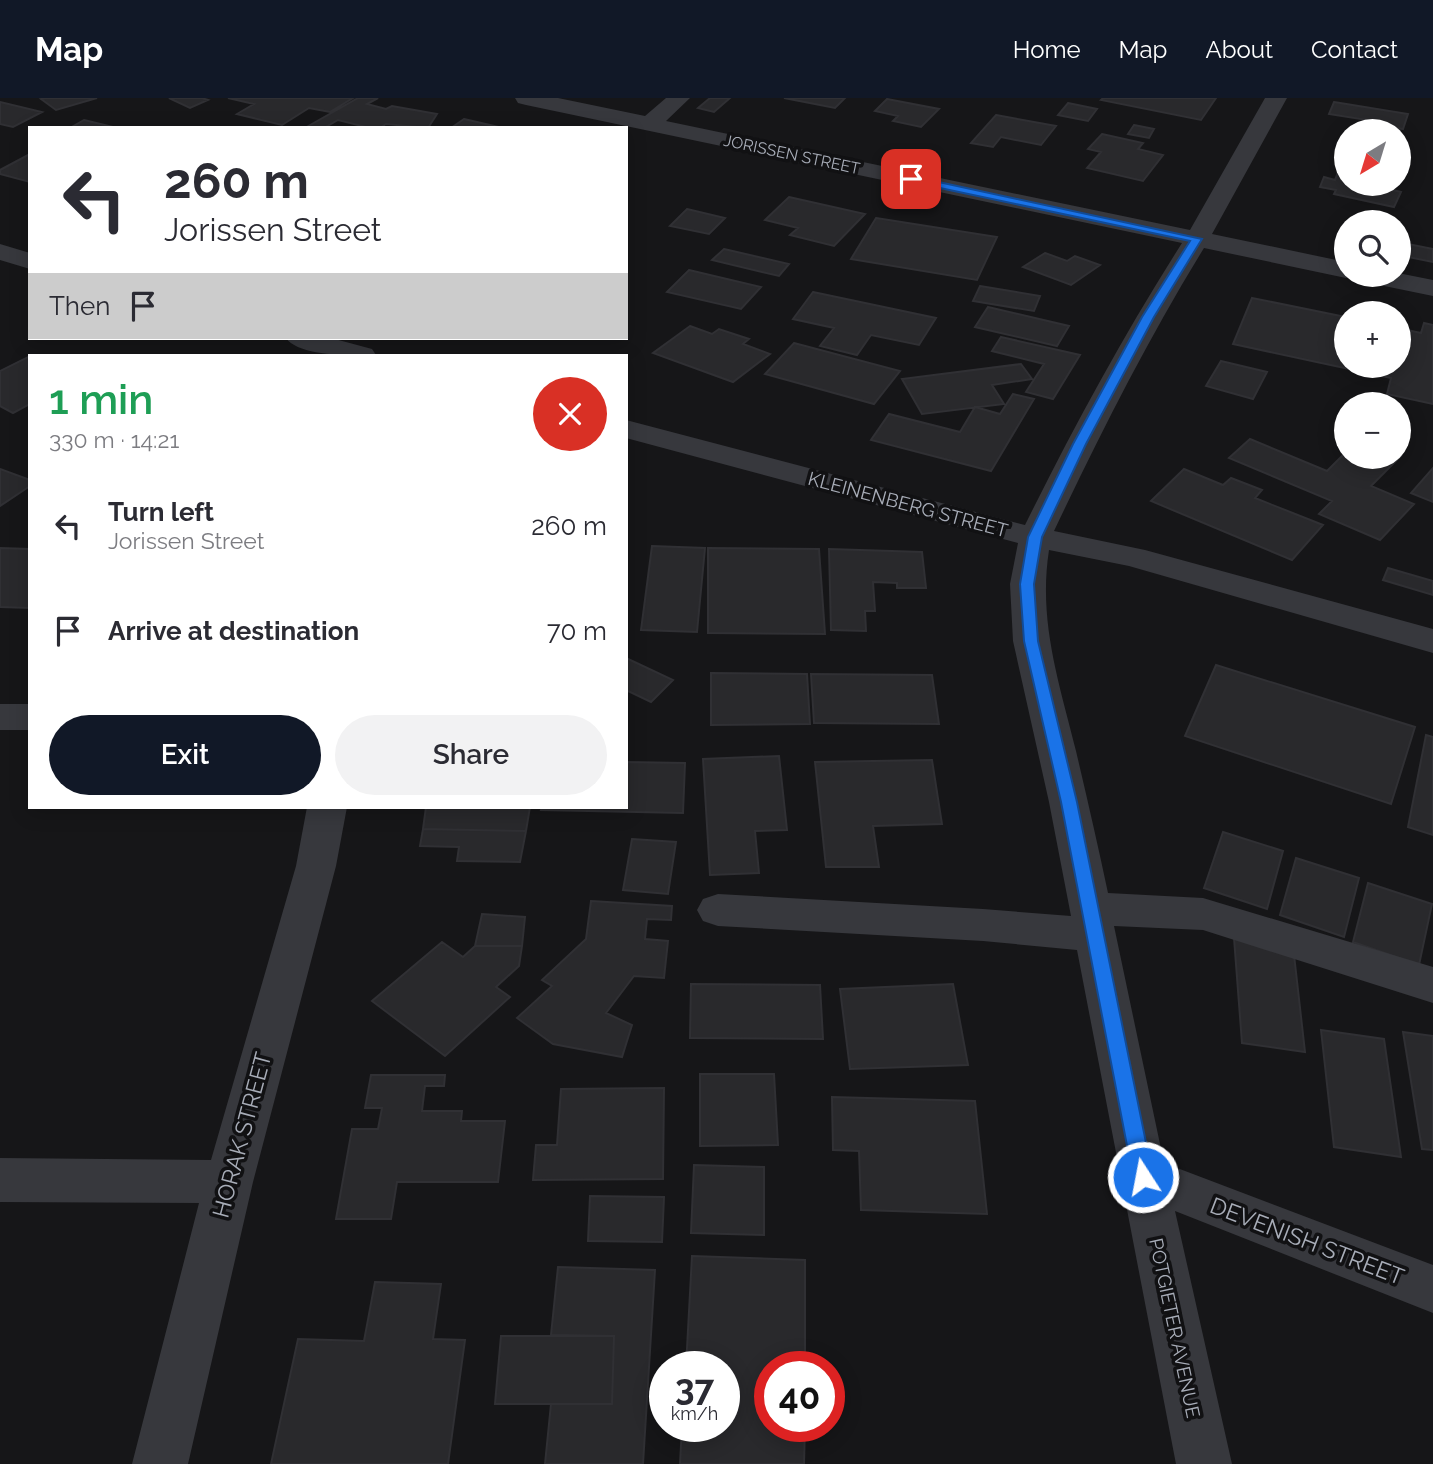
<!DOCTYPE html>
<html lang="en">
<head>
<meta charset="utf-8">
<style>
  :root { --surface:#fff; --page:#f2f2f3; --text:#2b2b33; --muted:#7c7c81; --accent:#111827 }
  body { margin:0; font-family:Raleway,sans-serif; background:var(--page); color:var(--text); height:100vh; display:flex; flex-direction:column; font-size:26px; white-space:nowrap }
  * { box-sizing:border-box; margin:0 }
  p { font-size:23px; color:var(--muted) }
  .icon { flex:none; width:38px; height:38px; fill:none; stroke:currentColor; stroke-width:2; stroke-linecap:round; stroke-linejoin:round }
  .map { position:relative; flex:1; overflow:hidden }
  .panel { position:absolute; left:28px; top:256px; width:600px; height:455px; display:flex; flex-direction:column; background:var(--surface); border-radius:0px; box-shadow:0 4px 18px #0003 }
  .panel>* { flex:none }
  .guide { position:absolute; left:28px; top:28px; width:600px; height:214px; border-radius:0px; box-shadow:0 4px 18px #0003; background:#fff; color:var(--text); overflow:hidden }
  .needle { width:46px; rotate:218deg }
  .tools { position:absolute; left:1334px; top:21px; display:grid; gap:14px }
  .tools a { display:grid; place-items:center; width:77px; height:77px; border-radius:50%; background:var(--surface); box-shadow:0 4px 18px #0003; font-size:35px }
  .speed { position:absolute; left:649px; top:1253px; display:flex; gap:14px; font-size:35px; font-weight:700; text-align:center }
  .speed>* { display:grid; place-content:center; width:91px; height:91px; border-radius:50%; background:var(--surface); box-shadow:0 4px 18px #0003; line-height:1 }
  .speed small { font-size:18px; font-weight:400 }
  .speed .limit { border:10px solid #d22; background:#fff; color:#111 }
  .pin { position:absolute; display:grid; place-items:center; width:60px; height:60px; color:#fff; margin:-30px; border-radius:14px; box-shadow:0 4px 10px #0006 }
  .me { position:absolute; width:77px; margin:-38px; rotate:349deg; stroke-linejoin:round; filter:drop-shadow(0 0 5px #0008) }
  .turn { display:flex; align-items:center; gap:24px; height:147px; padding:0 21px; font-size:32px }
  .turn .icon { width:91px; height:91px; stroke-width:2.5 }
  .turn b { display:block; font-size:49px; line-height:60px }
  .then { display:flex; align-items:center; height:66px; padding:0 21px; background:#0003; gap:14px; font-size:26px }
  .round { display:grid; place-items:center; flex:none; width:74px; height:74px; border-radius:37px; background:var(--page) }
  .headline { display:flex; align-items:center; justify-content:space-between; height:119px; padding:0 21px }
  h1 { font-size:42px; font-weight:600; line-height:52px; color:#1e9e55 }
  .button { display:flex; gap:14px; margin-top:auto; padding:14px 21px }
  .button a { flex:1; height:80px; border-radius:42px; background:var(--accent); color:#fff; font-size:28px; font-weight:600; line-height:80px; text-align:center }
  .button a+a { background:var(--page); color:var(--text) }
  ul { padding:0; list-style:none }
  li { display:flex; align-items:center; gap:21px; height:105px; padding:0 21px }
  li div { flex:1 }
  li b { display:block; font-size:26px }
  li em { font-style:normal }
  header { display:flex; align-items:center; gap:42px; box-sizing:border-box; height:98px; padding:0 35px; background:var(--accent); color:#fff }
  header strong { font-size:33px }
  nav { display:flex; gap:38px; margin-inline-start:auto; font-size:24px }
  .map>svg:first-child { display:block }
  .building { fill:#29292c; stroke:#303034; stroke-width:2 }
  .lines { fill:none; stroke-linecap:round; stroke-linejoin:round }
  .minor { fill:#37383d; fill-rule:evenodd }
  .route { fill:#1a73e8; stroke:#114b97; stroke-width:2 }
  .labels { text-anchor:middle; stroke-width:7; stroke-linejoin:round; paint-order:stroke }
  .far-street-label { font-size:16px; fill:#a8adb8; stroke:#111113 }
  .street-label { font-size:19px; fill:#a8adb8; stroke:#111113 }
  .near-street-label { font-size:23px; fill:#a8adb8; stroke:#111113 }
</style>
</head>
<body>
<header>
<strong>Map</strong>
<nav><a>Home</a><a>Map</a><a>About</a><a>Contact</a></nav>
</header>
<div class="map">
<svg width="1433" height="1366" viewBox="0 0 1433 1366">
  <rect width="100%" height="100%" fill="#161618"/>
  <path class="building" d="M45 0H97L56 12 41 1Z
    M169 0H202L208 2 190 10Z
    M228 0H353L330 14 309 10 282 27 237 16 254 6Z
    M358 0H378L367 6 386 11 392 8 437 16 428 30 386 26 380 30H370L338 22 324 30H305Z
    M710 0H730L714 14 698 10Z
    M784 0H845L835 10Z
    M1103 0H1216L1201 22 1101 2Z
    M887 1 939 11 921 29 893 23 898 18 875 13Z
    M0 4 42 14 13 29 0 26Z
    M1334 4 1408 16 1403 31 1379 27 1380 24 1329 16Z
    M1068 5 1097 11 1088 23 1058 17Z
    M996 17 1056 28 1041 47 1001 39 993 49 971 45Z
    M464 21 503 30H451Z
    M84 22 117 30H70Z
    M1134 27 1154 31 1149 40 1128 36Z
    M1102 36 1143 45 1138 51 1163 57 1143 83 1087 70 1101 54 1088 51Z
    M30 56V84L0 76V72Z
    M1338 74 1346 76V86H1368L1401 94 1394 109 1334 96 1336 92 1320 89 1324 79 1335 82Z
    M789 99 865 116 834 148 790 137 798 130 765 122Z
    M687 111 725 120 709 136 670 128Z
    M876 120 997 139 977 182 851 161Z
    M1398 144 1433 151V164L1398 157Z
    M724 151 789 166 779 178 712 162Z
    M1045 155 1067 163 1075 158 1100 167 1071 187 1023 169Z
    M689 172 761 189 741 211 667 194Z
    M980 188 1040 198 1034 213 973 203Z
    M813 194 936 220 919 247 871 237 857 257 820 248 834 230 793 221Z
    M1252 200 1346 219V268H1398V230L1421 235 1424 225 1433 227V306L1387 296 1391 280 1233 246Z
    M988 209 1069 228 1057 248 975 229Z
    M690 228 712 236 719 231 749 241 743 246 770 256 733 284 653 255Z
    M1001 239 1080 257 1053 301 1026 294 1044 266 992 253Z
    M794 245 900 273 874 306 765 276Z
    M30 258V306L13 315 0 308V273Z
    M1221 263 1267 274 1253 301 1206 288Z
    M1021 266 1032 281 992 287 1004 306 922 316 902 281Z
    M1013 296 1034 301 991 373 871 342 889 316 960 334 975 309 1000 316Z
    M1250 341 1327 373 1346 354V359L1398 357 1401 358 1371 388 1414 406 1380 442 1319 416 1332 403 1229 360Z
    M1433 370V404L1411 395Z
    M0 371 30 382V388L0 408Z
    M1184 371 1223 387 1231 380 1262 392 1255 400 1323 427 1292 462 1151 403Z
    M652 448 705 450 697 534 641 532Z
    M0 450 30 451V510L0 509Z
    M708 450 819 451 825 536 708 535Z
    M829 451 922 454 926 490H897V485L873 484 875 513H865L866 533 831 532Z
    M1388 470 1433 483V497L1383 482Z
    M626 560 673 582 651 604 626 592Z
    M1216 567 1415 629 1391 706 1185 638Z
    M711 575 807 576 810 626 711 627Z
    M811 576 932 577 939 626 814 625Z
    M1426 637 1433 639V737L1408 729Z
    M779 658 787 732 755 733 759 775 710 777 703 661Z
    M932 662 942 726 873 728 879 769H826L815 664Z
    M626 664 685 665 683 715 541 712 542 709H626Z
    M426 709H530L526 733 423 731Z
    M423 731 526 733 520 764 457 763 459 749 420 748Z
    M1223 734 1283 753 1267 811 1204 790Z
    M632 741 676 744 668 796 623 792Z
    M1296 760 1359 780 1344 839 1280 817Z
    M1368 785 1432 806 1419 867 1353 844Z
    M591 803 672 808 671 822 647 821 645 841 668 843 664 880 634 878 606 915 632 927 622 959 553 946 517 920 552 888 542 882 586 841Z
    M482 816 525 819 522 848H475Z
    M1234 840 1293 848 1305 954 1242 945Z
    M442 844 463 859 475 848H522L519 868 496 889 510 899 445 958 372 903Z
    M691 886 820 887 823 941 690 940Z
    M953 886 968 967 850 971 840 891Z
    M1321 932 1384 941 1401 1059 1334 1049Z
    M1403 934 1433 938V1052L1422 1051Z
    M700 976H774L778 1047 700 1048Z
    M371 977H445L444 988H425L422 1013H462L461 1023H505L498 1084H397L391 1121H336L352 1031H378L382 1010H365Z
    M664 990 663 1081 533 1082 536 1047H557L561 991Z
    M832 999 975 1003 987 1116 861 1112 859 1053 833 1052Z
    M694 1067 764 1069V1137L691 1135Z
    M590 1098 664 1099 662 1144 588 1143Z
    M692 1158 805 1162V1269H770V1328H805L804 1366H680L682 1328H724V1269H686Z
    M558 1169 655 1172 643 1366H545L551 1306H612L614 1238 551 1237Z
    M375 1184 441 1186 433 1241 465 1242 448 1366H271L298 1241 364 1243Z
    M501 1238H614L612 1306H495Z"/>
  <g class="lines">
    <path class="minor" d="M515 0H558L645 18 666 0H690L666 23 1190 132 1265 0H1287L1212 136 1346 164V177H1356L1346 180 1204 150C1148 241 1100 336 1054 433L1145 452 1433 531V555L1129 468 1049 452C1038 523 1059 584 1076 653 1087 700 1098 747 1108 795L1203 800 1433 869V905L1203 832 1114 828 1164 1065 1433 1167V1215L1175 1113 1232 1366H1176L1077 852 983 843 718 828 703 823 697 812 703 801 718 796 983 811 1071 818 1049 704 1013 543 1010 486 1018 445 626 340V322L1025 427C1073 330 1124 236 1182 145L526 7 518 5Z
      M0 146 30 155V171L0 162Z
      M1398 175 1433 182V198L1360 183 1356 177Z
      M286 240H331L372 251 376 257C355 258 299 259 286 240Z
      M0 606H30V632H0Z
      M307 709H347L336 768 253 1084 188 1366H132L199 1105 0 1104V1060L211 1062 296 768Z"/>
  </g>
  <path class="route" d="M911 78 1202 141 1154 219 1086 346 1042 439 1034 486 1038 543 1077 704 1153 1079 1150 1085 1143 1088 1136 1085 1133 1079 1061 704 1024 543 1020 486 1028 439 1073 346 1142 219 1190 143 907 83 906 81Z"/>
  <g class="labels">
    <g class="far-street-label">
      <text transform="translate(792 56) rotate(12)" y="6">JORISSEN STREET</text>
    </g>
    <g class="street-label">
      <text transform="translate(908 406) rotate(15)" y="7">KLEINENBERG STREET</text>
      <text transform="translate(1175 1230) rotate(78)" y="7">POTGIETER AVENUE</text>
    </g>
    <g class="near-street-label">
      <text transform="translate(242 1037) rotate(-75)" y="8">HORAK STREET</text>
      <text transform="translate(1307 1143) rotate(21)" y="8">DEVENISH STREET</text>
    </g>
  </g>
</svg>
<div class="tools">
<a><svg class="needle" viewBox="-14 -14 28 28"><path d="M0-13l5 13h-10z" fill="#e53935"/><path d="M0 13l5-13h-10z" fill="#7c7c81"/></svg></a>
<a><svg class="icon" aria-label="search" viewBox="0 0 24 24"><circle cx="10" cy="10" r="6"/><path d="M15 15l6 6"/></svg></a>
<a>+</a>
<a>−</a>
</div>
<div class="speed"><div>37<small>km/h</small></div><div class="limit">40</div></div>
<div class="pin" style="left:911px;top:81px;background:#d93025"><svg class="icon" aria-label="arrive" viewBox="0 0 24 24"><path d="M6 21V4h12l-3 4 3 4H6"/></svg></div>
<svg class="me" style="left:1143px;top:1079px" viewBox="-20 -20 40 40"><circle r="17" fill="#1a73e8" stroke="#fff" stroke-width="3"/><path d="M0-11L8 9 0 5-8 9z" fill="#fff"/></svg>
<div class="guide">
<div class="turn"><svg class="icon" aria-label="left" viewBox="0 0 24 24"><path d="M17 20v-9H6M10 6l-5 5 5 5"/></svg><div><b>260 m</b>Jorissen Street</div></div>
<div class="then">Then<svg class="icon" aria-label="arrive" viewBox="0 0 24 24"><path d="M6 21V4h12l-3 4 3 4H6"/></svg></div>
</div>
<section class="panel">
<div class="headline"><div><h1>1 min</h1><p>330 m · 14:21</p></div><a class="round" style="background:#d93025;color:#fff"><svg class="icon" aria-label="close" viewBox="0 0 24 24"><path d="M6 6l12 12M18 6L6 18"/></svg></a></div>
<ul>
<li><svg class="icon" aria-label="left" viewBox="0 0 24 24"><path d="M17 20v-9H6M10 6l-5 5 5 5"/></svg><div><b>Turn left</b><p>Jorissen Street</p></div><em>260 m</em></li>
<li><svg class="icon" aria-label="arrive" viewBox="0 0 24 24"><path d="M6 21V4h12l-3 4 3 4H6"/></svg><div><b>Arrive at destination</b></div><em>70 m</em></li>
</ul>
<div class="button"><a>Exit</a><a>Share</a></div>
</section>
</div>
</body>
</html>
